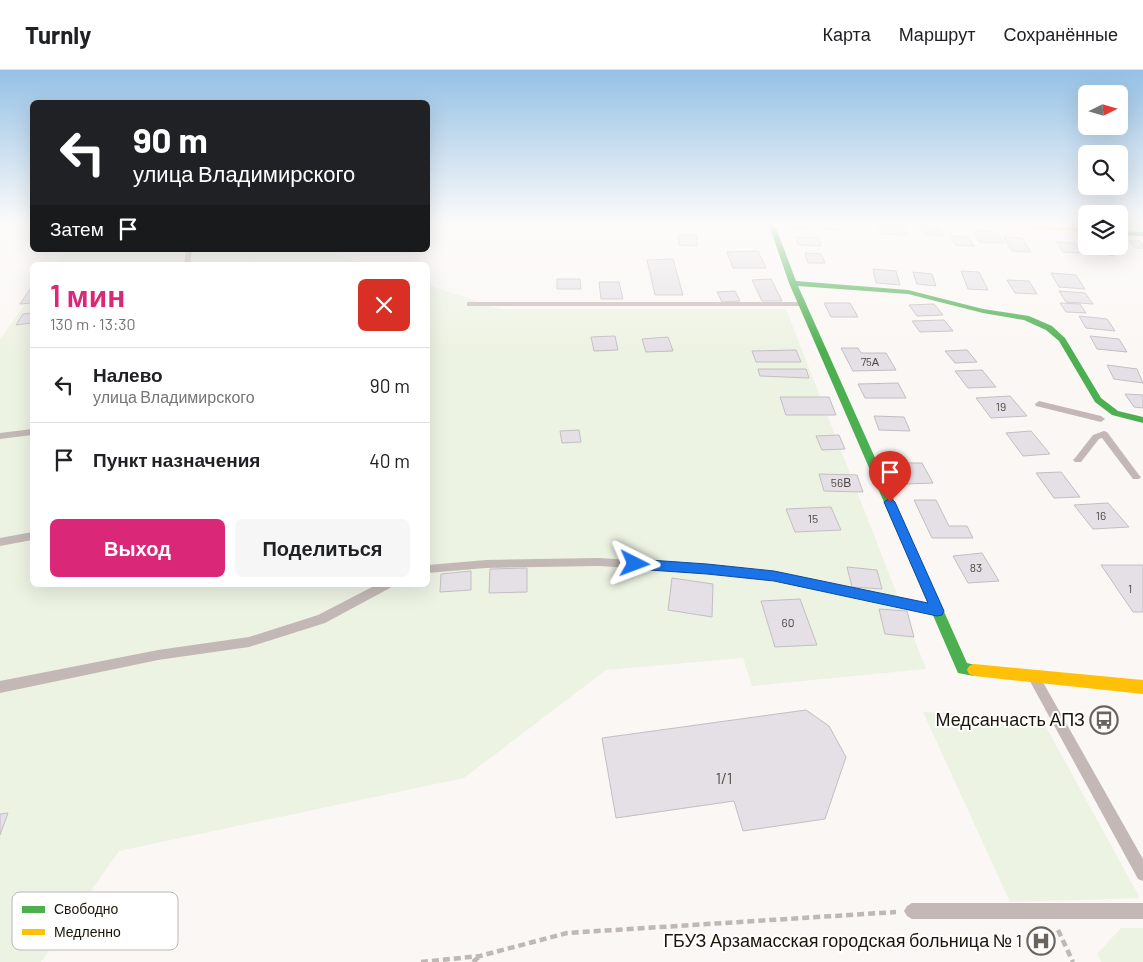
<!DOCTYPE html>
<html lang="ru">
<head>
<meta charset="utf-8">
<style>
  :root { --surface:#fff; --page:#f6f6f6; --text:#202124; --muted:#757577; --line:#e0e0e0; --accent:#db2777 }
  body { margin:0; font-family:Barlow,sans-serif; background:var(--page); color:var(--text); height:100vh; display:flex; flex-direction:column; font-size:19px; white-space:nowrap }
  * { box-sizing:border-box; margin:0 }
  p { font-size:16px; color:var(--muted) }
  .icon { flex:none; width:28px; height:28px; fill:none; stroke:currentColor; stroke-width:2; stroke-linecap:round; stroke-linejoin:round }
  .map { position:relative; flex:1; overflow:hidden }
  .side { position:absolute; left:30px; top:192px; width:400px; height:325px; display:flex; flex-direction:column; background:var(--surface); border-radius:8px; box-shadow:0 5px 20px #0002 }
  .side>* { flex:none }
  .banner { position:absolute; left:30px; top:30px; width:400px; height:152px; border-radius:8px; box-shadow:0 5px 20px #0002; background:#202124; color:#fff; overflow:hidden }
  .needle { width:32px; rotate:85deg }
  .fabs { position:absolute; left:1078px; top:15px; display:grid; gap:10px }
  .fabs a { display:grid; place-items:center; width:50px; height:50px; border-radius:8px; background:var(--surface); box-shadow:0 5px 20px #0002; font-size:25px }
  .pin { position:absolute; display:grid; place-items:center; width:42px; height:42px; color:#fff; margin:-51px -21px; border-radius:50% 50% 50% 0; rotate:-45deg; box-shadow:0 0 5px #0007 }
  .pin .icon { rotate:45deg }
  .me { position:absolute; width:55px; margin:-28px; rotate:93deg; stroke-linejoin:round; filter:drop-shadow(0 0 4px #0008) }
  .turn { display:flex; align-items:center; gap:18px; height:105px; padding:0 20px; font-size:22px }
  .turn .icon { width:65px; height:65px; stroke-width:2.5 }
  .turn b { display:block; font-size:35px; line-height:42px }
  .then { display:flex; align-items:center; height:48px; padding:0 20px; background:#0003; gap:10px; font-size:19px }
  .round { display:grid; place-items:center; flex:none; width:52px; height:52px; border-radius:8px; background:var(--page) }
  .headline { display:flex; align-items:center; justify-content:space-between; height:85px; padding:0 20px }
  h1 { font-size:30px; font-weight:600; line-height:38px; color:var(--accent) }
  .action { display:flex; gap:10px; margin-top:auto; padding:10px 20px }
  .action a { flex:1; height:58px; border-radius:8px; background:var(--accent); color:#fff; font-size:20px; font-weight:600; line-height:58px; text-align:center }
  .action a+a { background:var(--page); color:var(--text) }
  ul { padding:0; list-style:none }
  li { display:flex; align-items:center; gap:15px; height:75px; padding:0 20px; border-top:1px solid var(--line) }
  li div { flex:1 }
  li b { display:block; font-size:19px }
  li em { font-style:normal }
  header { display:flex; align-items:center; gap:30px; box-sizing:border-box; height:70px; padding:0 25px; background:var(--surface); border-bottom:1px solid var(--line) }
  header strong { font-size:24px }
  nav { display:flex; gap:28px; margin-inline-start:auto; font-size:18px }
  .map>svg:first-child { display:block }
  .green { fill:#edf3e3 }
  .building { fill:#e4e0e6; stroke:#c2bec2 }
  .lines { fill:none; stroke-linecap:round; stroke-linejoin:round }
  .path { stroke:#bfb8b4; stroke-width:4.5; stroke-dasharray:7 4; stroke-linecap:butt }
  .lane { fill:#c3b8b5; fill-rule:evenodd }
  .fast { fill:#4caf50; fill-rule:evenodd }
  .slow { fill:#ffc107; fill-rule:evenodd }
  .route { fill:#1a73e8; stroke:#114b97 }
  .labels { text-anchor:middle; stroke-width:4; stroke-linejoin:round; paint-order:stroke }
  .far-number-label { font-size:11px; fill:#4f4841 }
  .number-label { font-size:12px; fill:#4f4841 }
  .near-number-label { font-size:15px; fill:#4f4841 }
  .near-poi-label { font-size:18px; fill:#1d150a; stroke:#fff; text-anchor:end }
  .key { fill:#fff; stroke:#bbb9b6; stroke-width:1 }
  .key-label { font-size:14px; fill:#1d150a }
</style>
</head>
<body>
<header>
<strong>Turnly</strong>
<nav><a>Карта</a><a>Маршрут</a><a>Сохранённые</a></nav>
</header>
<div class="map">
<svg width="1143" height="892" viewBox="0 0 1143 892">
  <rect width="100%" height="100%" fill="#faf7f4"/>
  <path class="green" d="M66 180H323L367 195H55Z
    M428 215 500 239H786L926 599 752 616 743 588 606 600 464 708 119 781 41 892H0V269L32 225V515H428Z
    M923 642 1040 646 1140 828 1010 832Z
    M1121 858H1143V892H1101L1097 884Z"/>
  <path class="building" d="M792 155H809L810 159 792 158Z
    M821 155H840L842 160 823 159Z
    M877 155H904L908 165 881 164Z
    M921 155 938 157 943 166 925 164Z
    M973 160 996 162 1004 173 980 172Z
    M679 164 697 165V176L679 175Z
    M951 166 968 167 974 176 956 175Z
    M796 167 818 168 821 176 798 175Z
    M1004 167 1022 168 1031 182 1012 181Z
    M1129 171H1140L1143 178H1135Z
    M1056 172 1075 173 1082 183 1063 182Z
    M1085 175 1106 176 1114 186 1090 181Z
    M758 181 766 198H733L727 182Z
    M805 183 821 184 825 193H808Z
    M673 189 683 225H655L647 190Z
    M873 199 896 201 900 215 876 213Z
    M961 201 979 202 988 220 968 219Z
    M913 202 932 204 936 216 917 214Z
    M1051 203 1076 205 1085 219 1059 217Z
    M557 209H580L581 219H557Z
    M771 209 782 231H762L752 210Z
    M1007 210 1029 211 1037 224 1015 223Z
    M599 212H619L623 229H601Z
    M32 216V233L20 234Z
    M735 221 740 231 722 232 717 222Z
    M1059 221 1085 223 1093 234 1066 232Z
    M824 233H850L858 247H831Z
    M1060 233 1080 234 1086 243 1066 242Z
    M934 234 943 245 917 246 909 235Z
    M32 243V253L16 255 23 244Z
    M1079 246 1107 249 1115 261 1086 258Z
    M944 250 953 261 920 262 912 251Z
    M615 266 618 280 594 281 591 267Z
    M1090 266 1119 269 1127 282 1097 279Z
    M668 267 673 281 646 282 642 269Z
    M841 278H858L861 283H886L896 300 853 301Z
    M796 280 801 292H756L752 281Z
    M967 280 977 292 955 293 945 281Z
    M1107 295 1137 299 1143 313 1114 309Z
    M758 299H806L809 308 760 306Z
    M982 300 996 317 968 318 955 301Z
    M898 313 906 328H865L858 314Z
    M1125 324 1143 325V338L1134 337Z
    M1010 326 1027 346 991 348 976 328Z
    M780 327H829L836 345H786Z
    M874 346 904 347 910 361 879 360Z
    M579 360 581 372 562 373 560 361Z
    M1031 361 1050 384 1023 386 1006 363Z
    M839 365 845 379 822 380 816 366Z
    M895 393H922L933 413 906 414Z
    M1061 402 1080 427 1054 428 1036 403Z
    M819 404 857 405 863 422 824 421Z
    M914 430H936L949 456H967L973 468H932Z
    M1108 433 1129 457 1093 459 1074 435Z
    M831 437 841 460 795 462 786 439Z
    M982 483 999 511 968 513 953 486Z
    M1101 495H1143V542H1133Z
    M847 497 877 500 882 519 852 517Z
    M527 498V522L489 523 490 499Z
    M471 501V520L440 522 441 504Z
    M672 508 713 514 712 547 668 540Z
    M800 529 817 575 775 577 761 531Z
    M879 539 907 541 914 567 885 564Z
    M806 640 829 656 846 687 825 749 743 761 734 731 616 748 602 668Z
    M8 743 0 765V744Z"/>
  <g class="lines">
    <path class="path" d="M1058 860 1073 892
      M421 892 480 886 567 863 896 842
      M473 892 480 886"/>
    <path class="lane" d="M186 180H192L190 195H184Z
      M467 232H802L806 234 802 236H467Z
      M1039 331 1101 346 1105 349 1101 352 1036 336 1035 334Z
      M32 359V365L0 369V363Z
      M1104 361 1107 362 1139 405 1141 407 1139 409H1133L1102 368 1099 369 1081 392H1075L1073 390 1075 388 1093 365Z
      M32 462V470L0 476V468Z
      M599 488 707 495 774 502 932 534 936 536 938 539 936 542 932 544 774 510 707 503 599 496 486 498 428 503V495L486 490Z
      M376 515H391L390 518 325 553 249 577 158 590 0 623V611L158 580 249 567 318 545Z
      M1036 605 1040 607 1143 789V811L1138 809 1032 615 1030 611 1032 607Z
      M912 833H1143V849H912L907 846 904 841 907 836Z"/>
    <path class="fast" d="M769 155H775L796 211 908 220 983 239 1029 246 1052 256 1065 268 1101 328 1118 341 1143 347V353L1112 345 1095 332 1059 271 1046 260 1024 250 983 243 908 224 798 216 967 593 979 596 981 600 979 604 974 606 958 603 789 213Z
      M1119 161 1143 162V166L1119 165Z"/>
    <path class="slow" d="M1009 155 1086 158V162L1012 157Z
      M974 594 1143 610V624L974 606 969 604 967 600 969 596Z"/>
  </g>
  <linearGradient id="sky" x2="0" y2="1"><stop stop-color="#95c1e5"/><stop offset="0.55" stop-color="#fdfbfa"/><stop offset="1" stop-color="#fdfbfa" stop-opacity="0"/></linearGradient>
  <rect width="1143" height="280" fill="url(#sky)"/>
  <path class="route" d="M890 428 895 432 944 541 942 545 937 546 774 511 707 504 635 499 629 494 635 489 707 494 774 501 928 533 884 432Z"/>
  <defs>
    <g id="bus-ring" transform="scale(1.4375)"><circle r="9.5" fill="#fff" stroke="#6a645c" stroke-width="1.5"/><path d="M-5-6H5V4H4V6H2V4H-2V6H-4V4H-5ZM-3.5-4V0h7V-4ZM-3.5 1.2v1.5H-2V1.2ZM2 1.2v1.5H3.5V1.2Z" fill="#6a645c"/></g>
    <g id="hospital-ring" transform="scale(1.4375)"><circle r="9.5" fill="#fff" stroke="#6a645c" stroke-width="1.5"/><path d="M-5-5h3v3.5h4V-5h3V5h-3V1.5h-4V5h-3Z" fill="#6a645c"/></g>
  </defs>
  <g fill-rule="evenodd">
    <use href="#bus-ring" x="1104" y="650"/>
    <use href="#hospital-ring" x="1041" y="871"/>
  </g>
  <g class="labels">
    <g class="far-number-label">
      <text x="870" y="296">75А</text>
    </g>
    <g class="number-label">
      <text x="1001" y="341">19</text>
      <text x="841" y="417">56В</text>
      <text x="1101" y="450">16</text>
      <text x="813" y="453">15</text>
      <text x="976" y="502">83</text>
      <text x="1130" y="523">1</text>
      <text x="788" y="557">60</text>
    </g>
    <g class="near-number-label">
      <text x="724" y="714">1/1</text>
    </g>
    <g class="near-poi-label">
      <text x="1085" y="656">Медсанчасть АПЗ</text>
      <text x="1022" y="877">ГБУЗ Арзамасская городская больница № 1</text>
    </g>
  </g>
  <rect x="12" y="822" width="166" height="58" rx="8" class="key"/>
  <rect x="22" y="836" width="23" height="7" fill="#4caf50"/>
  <rect x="22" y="859" width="23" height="6" fill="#ffc107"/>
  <g class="key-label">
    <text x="54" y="844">Свободно</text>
    <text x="54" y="867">Медленно</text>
  </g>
</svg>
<div class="fabs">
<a><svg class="needle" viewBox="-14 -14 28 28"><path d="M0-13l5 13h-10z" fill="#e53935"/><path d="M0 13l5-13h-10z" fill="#757577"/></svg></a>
<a><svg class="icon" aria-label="search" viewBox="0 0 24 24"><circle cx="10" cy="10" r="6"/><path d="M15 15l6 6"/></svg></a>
<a><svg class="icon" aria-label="layers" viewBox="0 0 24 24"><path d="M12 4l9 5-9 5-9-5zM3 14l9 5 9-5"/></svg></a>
</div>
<div class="pin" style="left:890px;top:432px;background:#d93025"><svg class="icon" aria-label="arrive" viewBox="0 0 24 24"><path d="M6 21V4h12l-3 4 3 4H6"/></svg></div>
<svg class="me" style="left:635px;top:494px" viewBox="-20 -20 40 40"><path d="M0-17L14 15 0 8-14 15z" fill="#1a73e8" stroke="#fff" stroke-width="4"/></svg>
<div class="banner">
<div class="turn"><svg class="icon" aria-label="left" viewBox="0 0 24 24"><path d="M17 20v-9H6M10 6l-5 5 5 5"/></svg><div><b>90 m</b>улица Владимирского</div></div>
<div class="then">Затем<svg class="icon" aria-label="arrive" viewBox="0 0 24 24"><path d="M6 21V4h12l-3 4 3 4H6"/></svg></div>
</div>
<section class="side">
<div class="headline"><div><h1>1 мин</h1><p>130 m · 13:30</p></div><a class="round" style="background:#d93025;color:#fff"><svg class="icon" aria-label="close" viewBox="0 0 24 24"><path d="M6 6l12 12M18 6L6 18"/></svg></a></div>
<ul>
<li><svg class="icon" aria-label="left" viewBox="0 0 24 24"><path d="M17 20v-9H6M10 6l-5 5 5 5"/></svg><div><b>Налево</b><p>улица Владимирского</p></div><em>90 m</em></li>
<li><svg class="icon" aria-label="arrive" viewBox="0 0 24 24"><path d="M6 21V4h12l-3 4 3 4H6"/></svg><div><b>Пункт назначения</b></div><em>40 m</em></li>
</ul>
<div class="action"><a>Выход</a><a>Поделиться</a></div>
</section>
</div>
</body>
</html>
